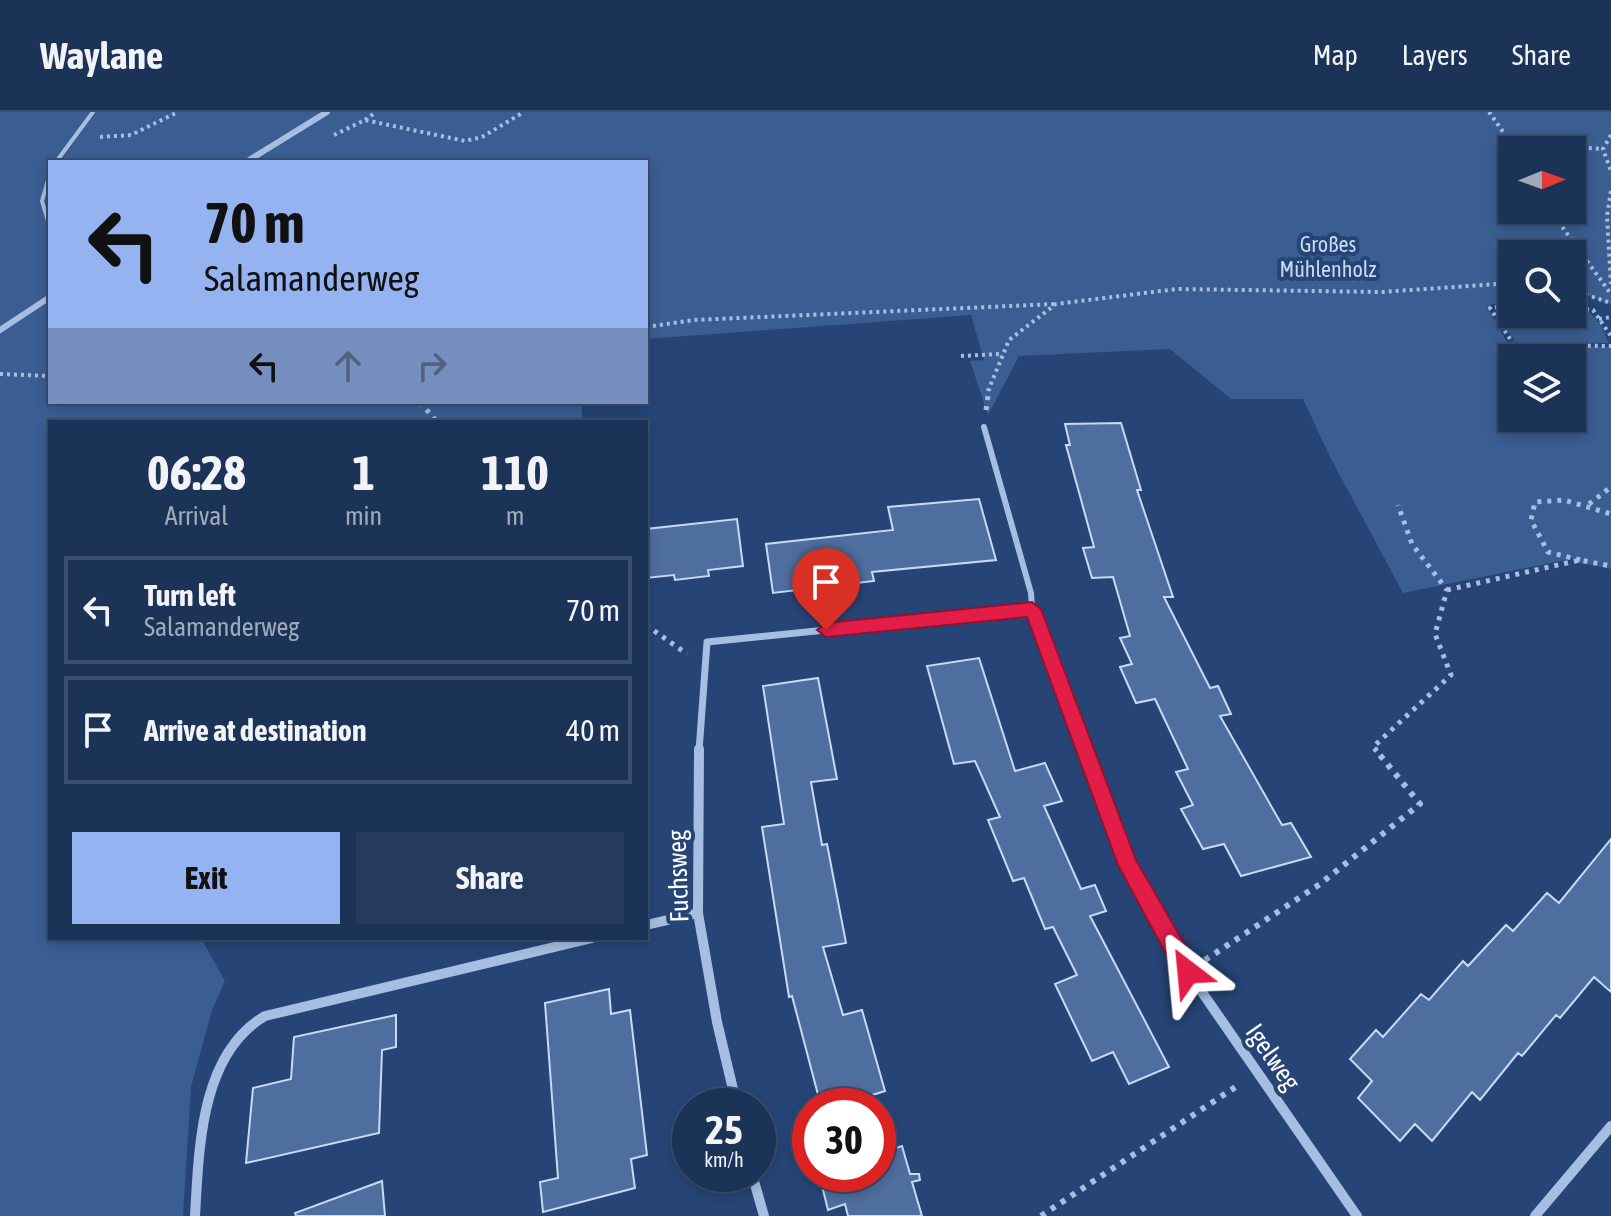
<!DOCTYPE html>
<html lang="en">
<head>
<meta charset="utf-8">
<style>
  :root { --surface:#1c3358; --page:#253b5e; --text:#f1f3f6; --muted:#a0aaba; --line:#3a4e6e; --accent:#95b2f1 }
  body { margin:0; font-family:"Asap Condensed",sans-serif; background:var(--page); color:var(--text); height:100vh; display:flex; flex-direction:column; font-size:30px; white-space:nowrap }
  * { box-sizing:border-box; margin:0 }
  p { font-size:26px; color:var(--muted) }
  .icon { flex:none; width:44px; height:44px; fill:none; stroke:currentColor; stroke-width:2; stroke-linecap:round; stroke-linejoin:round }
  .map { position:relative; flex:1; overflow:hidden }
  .sheet { position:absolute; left:48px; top:308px; width:600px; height:520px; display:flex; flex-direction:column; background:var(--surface); border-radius:0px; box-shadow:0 4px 12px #0003,0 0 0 2px var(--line) }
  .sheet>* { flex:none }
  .banner { position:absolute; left:48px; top:48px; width:600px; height:244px; border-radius:0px; box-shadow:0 4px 12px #0003,0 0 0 2px var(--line); background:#95b2f1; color:#111; overflow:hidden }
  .needle { width:52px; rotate:89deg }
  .tools { position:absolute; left:1498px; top:24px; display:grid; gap:16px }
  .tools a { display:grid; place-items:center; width:88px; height:88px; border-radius:0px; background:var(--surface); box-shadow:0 4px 12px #0003,0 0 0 2px var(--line); font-size:40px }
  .speed { position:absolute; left:672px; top:976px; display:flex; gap:16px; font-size:40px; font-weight:700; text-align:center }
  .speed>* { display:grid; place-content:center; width:104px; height:104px; border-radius:50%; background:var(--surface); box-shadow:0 4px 12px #0003,0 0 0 2px var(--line); line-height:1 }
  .speed small { font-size:20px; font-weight:400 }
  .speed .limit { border:12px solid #d22; background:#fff; color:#111 }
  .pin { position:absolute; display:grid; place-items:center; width:68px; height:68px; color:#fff; margin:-82px -34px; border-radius:50% 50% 50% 0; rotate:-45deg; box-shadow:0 0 8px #0007 }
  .pin .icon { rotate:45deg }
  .me { position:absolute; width:88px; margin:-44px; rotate:331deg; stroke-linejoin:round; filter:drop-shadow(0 0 6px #0008) }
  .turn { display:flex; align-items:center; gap:28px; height:168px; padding:0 24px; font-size:36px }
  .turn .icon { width:104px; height:104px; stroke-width:2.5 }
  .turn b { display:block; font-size:56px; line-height:68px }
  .lanes { display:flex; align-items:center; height:76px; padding:0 24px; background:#0003; justify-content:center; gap:40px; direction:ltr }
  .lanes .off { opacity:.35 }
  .eta { display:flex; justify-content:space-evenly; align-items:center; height:136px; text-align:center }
  .eta b { font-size:48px; font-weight:700; line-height:56px }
  .action { display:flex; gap:16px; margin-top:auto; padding:16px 24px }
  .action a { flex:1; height:92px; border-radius:0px; background:var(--accent); color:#111; font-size:32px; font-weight:700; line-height:92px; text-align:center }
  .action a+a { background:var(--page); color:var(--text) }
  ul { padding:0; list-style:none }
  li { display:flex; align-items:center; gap:24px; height:108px; margin:0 16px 12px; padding:0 8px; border:4px solid var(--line); border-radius:0px }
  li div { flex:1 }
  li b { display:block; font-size:30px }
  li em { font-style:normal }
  header { display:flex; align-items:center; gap:48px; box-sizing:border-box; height:112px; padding:0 40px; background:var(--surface); border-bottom:2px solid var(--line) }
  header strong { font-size:38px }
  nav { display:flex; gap:44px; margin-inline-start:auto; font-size:28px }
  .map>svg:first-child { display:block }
  .green { fill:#3a5d92; fill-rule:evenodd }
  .building { fill:#4e6e9f; stroke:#c8d9f2; stroke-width:2 }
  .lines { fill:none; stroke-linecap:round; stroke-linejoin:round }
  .path-far2 { stroke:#a6bee2; stroke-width:4; stroke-dasharray:3 4; stroke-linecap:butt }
  .path-far1 { stroke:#a6bee2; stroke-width:5; stroke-dasharray:4 6; stroke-linecap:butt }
  .path { stroke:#a6bee2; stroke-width:6; stroke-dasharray:5 7; stroke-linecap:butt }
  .lane-far1 { stroke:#a6bee2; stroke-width:4 }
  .lane { stroke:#a6bee2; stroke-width:6 }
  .street-far2 { stroke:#a6bee2; stroke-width:6 }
  .street-far1 { stroke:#a6bee2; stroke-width:7 }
  .street { stroke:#a6bee2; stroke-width:10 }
  .route { fill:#e11d48; stroke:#92132f; stroke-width:2 }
  .labels { text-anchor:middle; stroke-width:8; stroke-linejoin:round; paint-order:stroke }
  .far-park-label { font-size:22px; fill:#c8d9f2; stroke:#264475 }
  .street-label { font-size:26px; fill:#fff; stroke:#264475 }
</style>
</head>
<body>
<header>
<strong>Waylane</strong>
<nav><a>Map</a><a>Layers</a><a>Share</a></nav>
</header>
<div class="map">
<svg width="1611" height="1104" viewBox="0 0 1611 1104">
  <rect width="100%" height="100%" fill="#264475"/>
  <path class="green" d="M0 0H1611V193L1572 177V142H1512V192H1492L1487 195 1507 230 1514 234 1611 235V457L1580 451V445L1403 481 1330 345 1303 287H1231L1170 237 1019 244 988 303 970 249 984 248 971 203 646 227V50H50V290H582V310H50V826H201L225 869 212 898 191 975 183 1104H0ZM1512 38H1572V98H1512ZM1512 246H1572V306H1512Z
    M1497 197H1512V202H1572V197H1587L1600 212 1609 231 1516 230 1501 209H1503Z"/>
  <path class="building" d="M1121 311 1141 378H1137L1173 485H1164L1210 576 1218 574 1231 602 1220 604 1282 713 1291 711 1311 745 1241 764 1224 732 1203 737 1181 697 1193 693 1176 660 1188 657 1155 587 1136 591 1120 555 1132 552 1120 526 1130 524 1113 465 1092 466 1083 436 1094 435 1066 333H1070L1065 312Z
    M979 387 996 448 872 460 874 469 773 481 766 432 893 418 888 395Z
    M737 407 743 454 708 458 709 464 675 468 674 463 646 466V417Z
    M979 546 1015 659 1045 651 1062 689 1044 694 1081 777 1095 773 1106 799 1090 804 1169 955 1129 972 1113 940 1092 949 1055 872 1077 863 1053 815 1045 817 1024 766 1013 769 988 708 1000 705 975 649 954 652 927 554Z
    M818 566 837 667 811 670 822 733 827 732 846 831 823 835 843 903 862 898 885 979 863 986 866 994H821L792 884 789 885 762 715 784 712 763 574Z
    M1611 727V880L1594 865 1560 906 1556 903 1522 944 1518 941 1480 988 1472 980 1432 1029 1415 1012 1400 1029 1358 986 1372 969 1350 947 1376 918 1383 925 1421 882 1429 888 1463 849 1468 854 1506 813 1513 819 1547 781 1559 791Z
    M609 877 611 902 630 898 647 1043 631 1047 635 1076 543 1100 540 1070 558 1066 545 891Z
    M396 903V935L382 938 379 1021 246 1051 253 976 291 967 294 925Z
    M902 1034 910 1062H919L920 1068 912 1070 922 1104H848L845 1092 828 1098 819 1062H878V1042Z
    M382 1069 385 1104H296L295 1101Z"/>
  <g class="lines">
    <path class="path-far2" d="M1489 0 1516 38
      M365 8 376 0
      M334 23 365 8 465 29 482 25 524 0
      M1611 23 1603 37 1611 59
      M100 25 131 23 178 0
      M1512 31 1603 37
      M1611 79 1607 104 1611 172
      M1550 98 1611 182
      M1572 178 1611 191
      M1512 194 1490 196 1514 233 1611 234
      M1572 195 1593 198 1611 224
      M1599 207 1611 205
      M646 215 694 208 1055 192
      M961 244 1001 242
      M0 262 50 264
      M988 279 1009 228 1056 192 1177 177 1382 180 1512 171"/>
    <path class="path-far1" d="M420 290 437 310
      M986 298 989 277
      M1589 392 1611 375
      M1580 448 1548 440 1531 408 1535 390 1564 388 1611 402
      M1447 478 1580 448 1611 454
      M646 513 687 542
      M1377 639 1373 635 1451 563 1435 522 1447 478 1412 432 1398 393"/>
    <path class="path" d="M1205 848 1320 772 1420 692 1375 637
      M1041 1104 1240 972"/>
    <path class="lane-far1" d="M56 50 93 0
      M50 61 42 89 50 116"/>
    <path class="lane" d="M984 315 1031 481 1032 497"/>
    <path class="street-far2" d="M246 50 327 0
      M0 218 50 185"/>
    <path class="street-far1" d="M699 639 707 530 1032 497 1085 639"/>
    <path class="street" d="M699 637 698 801 717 910 737 994
      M1085 637 1128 753 1188 860 1357 1104
      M646 813 698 801
      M752 1062 764 1104
      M195 1104C199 1037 200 942 265 904L592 826
      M1535 1104 1611 1014"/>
  </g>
  <path class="route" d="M1032 490 1041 497 1136 748 1196 852 1199 860 1196 868 1188 871 1180 868 1118 753 1027 505 826 525 817 518 826 511Z"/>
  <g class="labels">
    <g class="far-park-label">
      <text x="1328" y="140">Großes<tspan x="1328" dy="25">Mühlenholz</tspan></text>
    </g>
    <g class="street-label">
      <text transform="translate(678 764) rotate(-92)" y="9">Fuchsweg</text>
      <text transform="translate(1273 945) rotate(55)" y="9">Igelweg</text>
    </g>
  </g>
</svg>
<div class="tools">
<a><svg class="needle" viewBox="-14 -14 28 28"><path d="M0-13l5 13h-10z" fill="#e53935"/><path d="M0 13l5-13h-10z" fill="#a0aaba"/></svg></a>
<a><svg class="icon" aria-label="search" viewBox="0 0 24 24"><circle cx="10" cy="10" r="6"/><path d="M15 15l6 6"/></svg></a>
<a><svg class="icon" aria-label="layers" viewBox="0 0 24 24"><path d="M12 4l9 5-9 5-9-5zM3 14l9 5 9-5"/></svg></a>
</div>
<div class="speed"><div>25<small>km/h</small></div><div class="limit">30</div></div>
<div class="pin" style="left:826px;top:518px;background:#d93025"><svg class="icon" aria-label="arrive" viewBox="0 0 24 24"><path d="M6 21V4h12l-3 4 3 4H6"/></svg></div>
<svg class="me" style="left:1188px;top:860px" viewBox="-20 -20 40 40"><path d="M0-17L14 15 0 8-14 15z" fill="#e11d48" stroke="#fff" stroke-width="4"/></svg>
<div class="banner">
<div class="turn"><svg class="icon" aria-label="left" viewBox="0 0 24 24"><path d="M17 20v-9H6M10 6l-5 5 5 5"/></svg><div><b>70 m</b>Salamanderweg</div></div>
<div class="lanes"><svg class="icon" aria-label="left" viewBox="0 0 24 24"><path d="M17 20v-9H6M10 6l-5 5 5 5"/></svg><svg class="icon off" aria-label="ahead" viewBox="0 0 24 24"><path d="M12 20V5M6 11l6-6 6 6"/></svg><svg class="icon off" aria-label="right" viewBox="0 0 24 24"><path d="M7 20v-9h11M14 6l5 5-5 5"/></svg></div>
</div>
<section class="sheet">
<div class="eta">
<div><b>06:28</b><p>Arrival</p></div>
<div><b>1</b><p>min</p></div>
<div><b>110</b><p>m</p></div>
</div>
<ul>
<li><svg class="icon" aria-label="left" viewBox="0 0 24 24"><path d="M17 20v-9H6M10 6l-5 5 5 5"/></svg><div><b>Turn left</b><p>Salamanderweg</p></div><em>70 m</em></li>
<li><svg class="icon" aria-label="arrive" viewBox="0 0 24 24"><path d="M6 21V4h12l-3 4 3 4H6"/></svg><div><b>Arrive at destination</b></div><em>40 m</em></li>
</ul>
<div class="action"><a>Exit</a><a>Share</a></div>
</section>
</div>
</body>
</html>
